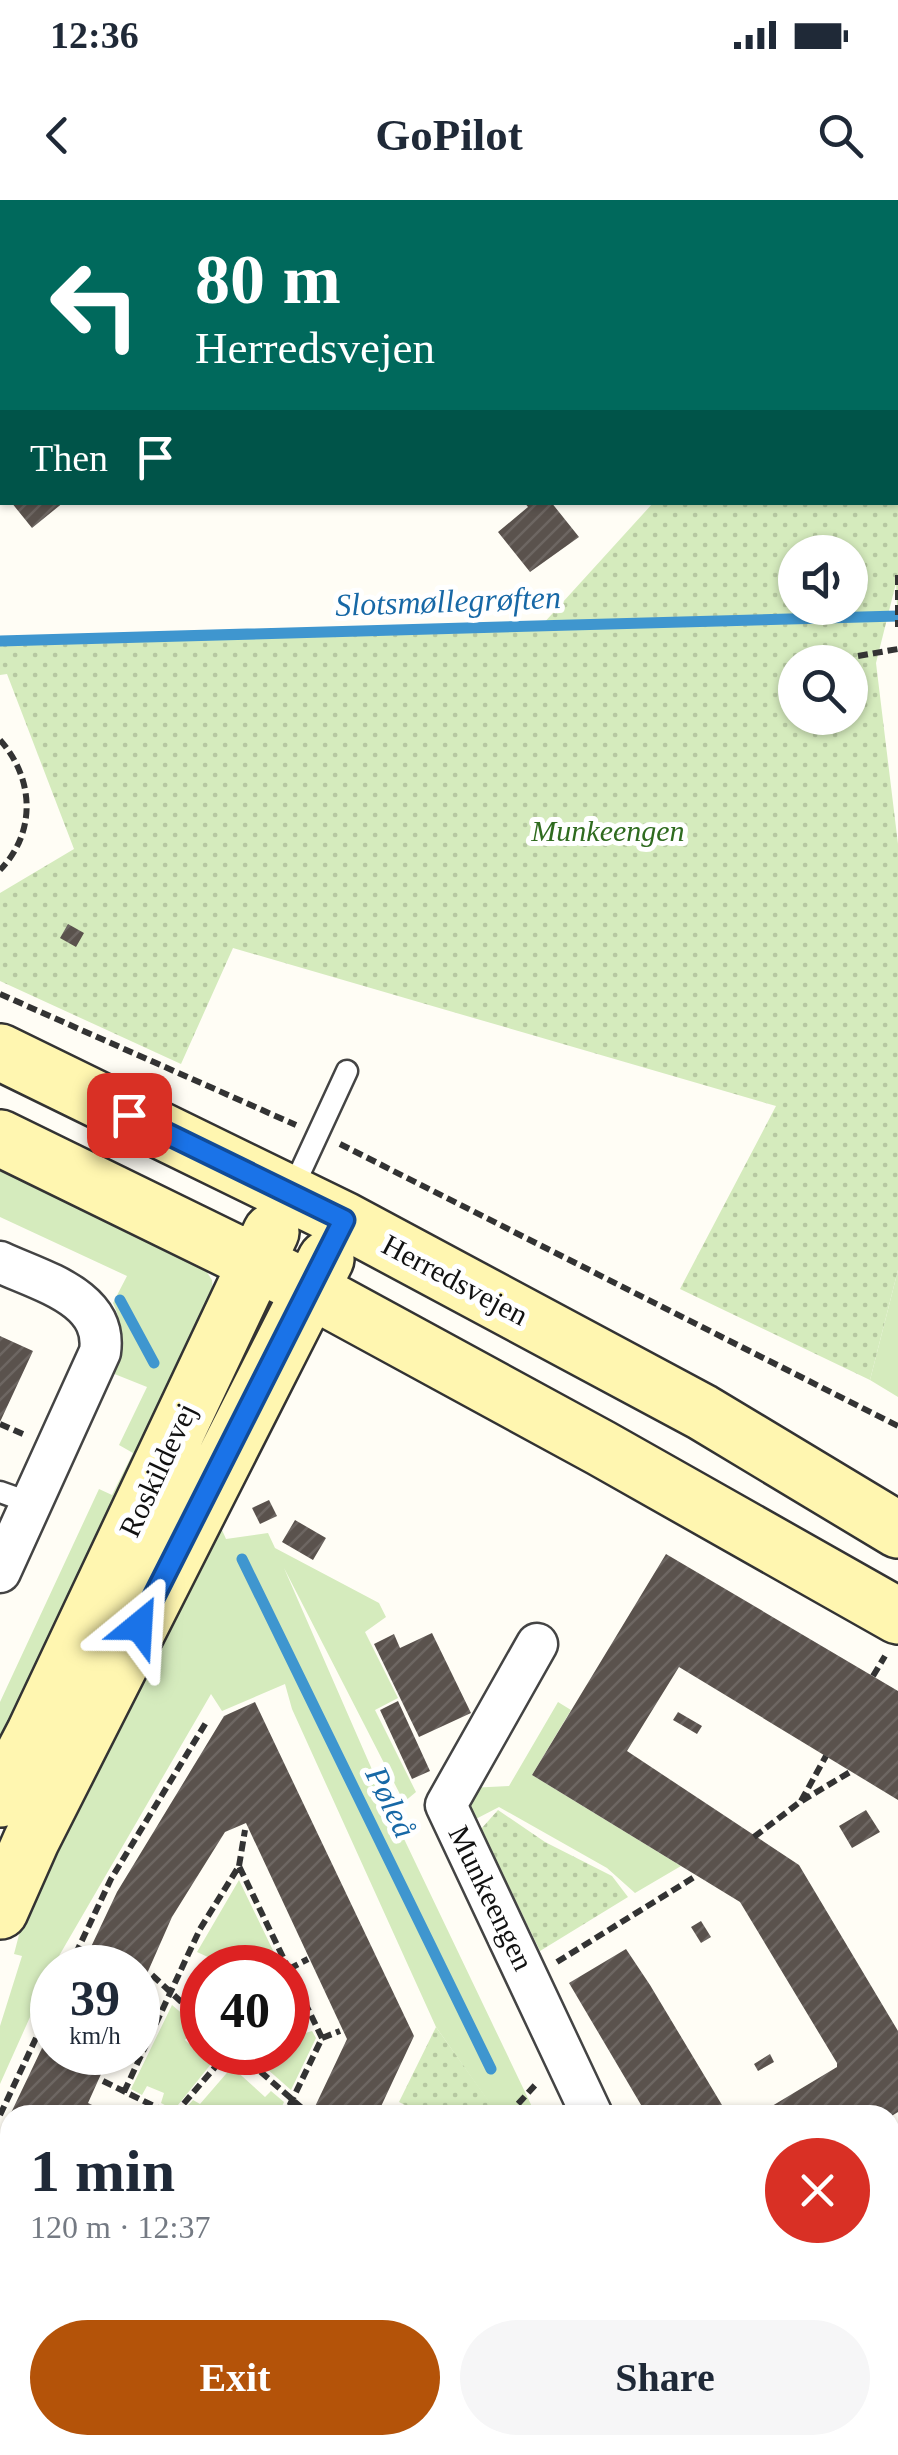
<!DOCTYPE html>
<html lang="en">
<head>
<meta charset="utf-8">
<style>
  :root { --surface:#fff; --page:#f6f6f7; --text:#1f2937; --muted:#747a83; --accent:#b45309 }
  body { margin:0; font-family:"Times New Roman",serif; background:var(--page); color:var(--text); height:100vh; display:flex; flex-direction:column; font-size:38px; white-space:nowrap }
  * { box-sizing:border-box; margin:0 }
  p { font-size:32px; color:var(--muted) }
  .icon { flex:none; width:55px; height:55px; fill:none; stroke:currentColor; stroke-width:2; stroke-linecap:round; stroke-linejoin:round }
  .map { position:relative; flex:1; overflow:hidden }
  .sheet { position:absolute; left:0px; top:1905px; width:900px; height:350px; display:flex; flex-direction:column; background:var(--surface); border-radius:30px 30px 0 0; box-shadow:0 2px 8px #0004 }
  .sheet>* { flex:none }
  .hud { position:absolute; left:0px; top:0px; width:900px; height:305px; box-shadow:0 2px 8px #0004; background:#00695c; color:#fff; overflow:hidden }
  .tools { position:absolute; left:778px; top:335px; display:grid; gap:20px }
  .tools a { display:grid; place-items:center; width:90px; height:90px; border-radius:50%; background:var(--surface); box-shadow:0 2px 8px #0004; font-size:50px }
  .speed { position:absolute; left:30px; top:1745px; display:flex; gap:20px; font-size:50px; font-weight:700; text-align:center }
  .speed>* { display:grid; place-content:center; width:130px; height:130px; border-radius:50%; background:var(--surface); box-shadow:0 2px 8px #0004; line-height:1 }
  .speed small { font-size:25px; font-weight:400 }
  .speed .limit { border:15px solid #d22; background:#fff; color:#111 }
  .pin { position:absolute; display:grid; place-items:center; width:85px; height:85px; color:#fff; margin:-42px; border-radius:20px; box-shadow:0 5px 15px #0006 }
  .me { position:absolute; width:110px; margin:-55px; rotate:27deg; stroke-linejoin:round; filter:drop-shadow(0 0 8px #0008) }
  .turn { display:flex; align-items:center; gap:35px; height:210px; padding:0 30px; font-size:45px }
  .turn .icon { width:130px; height:130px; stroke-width:2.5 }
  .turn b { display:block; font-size:70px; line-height:85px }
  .then { display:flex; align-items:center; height:95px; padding:0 30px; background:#0003; gap:20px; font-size:38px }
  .round { display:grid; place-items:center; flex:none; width:105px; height:105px; border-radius:52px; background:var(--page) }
  .overview { display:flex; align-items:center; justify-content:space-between; height:170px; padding:0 30px }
  h1 { font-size:60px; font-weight:700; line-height:75px }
  .primary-button { display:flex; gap:20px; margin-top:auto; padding:20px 30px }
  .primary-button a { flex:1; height:115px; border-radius:60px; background:var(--accent); color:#fff; font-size:40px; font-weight:700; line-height:115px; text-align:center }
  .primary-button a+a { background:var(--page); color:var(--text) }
  .status { display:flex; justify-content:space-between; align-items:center; height:70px; padding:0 50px; background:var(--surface); direction:ltr }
  .status svg { height:28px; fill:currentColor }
  header { display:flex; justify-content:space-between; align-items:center; height:130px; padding:0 30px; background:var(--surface); font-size:45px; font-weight:700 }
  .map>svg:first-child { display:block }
  .grass { fill:#d5ebbd }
  .park { fill:url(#park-dots); fill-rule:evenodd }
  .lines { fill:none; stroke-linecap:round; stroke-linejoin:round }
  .stream { stroke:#3f96cf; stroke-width:11 }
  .building { fill:url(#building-hatch) }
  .lane-casing { stroke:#444; stroke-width:25 }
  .street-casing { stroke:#444; stroke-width:45 }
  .secondary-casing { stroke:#333; stroke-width:60 }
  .path { stroke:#333; stroke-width:6; stroke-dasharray:10 5; stroke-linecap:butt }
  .lane { stroke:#fff; stroke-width:20 }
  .street { stroke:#fff; stroke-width:40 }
  .secondary { stroke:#fff6b0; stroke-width:55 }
  .route-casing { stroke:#114b97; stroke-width:25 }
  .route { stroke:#1a73e8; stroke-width:18 }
  .labels { text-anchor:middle; stroke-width:10; stroke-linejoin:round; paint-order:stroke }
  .park-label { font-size:30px; font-style:italic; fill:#2f6b1f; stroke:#fff }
  .street-label { font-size:30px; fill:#111; stroke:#fff }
  .water-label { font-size:32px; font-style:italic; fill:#1768a6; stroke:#fff }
</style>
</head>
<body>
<div class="status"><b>12:36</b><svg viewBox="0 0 49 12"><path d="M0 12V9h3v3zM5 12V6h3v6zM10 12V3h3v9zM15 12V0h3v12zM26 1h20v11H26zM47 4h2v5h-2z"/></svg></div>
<header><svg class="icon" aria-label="back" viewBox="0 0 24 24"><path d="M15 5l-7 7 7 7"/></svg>GoPilot<svg class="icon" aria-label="search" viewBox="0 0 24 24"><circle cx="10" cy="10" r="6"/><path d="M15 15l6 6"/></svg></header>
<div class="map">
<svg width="898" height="2255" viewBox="0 0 898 2255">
  <defs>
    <pattern id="park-dots" width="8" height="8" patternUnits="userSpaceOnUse" patternTransform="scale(2.5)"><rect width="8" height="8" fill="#d5ebbd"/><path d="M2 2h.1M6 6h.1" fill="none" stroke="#b6c8a1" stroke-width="1.8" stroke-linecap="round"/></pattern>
    <pattern id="building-hatch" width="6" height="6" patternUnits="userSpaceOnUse" patternTransform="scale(2.5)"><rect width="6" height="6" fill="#5a524d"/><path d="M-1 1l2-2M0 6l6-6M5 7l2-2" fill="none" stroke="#6d6662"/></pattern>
  </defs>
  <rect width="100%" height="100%" fill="#fffdf5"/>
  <path class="grass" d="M0 957 195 1054 212 1080 215 1116 0 1547V1502L99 1289 112 1295 133 1253 119 1245 147 1187 112 1173C120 1147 125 1129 113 1103L127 1076 0 1017Z
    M898 1070V1197L870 1180Z
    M218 1321 226 1339 268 1333 275 1348 379 1403 386 1417 365 1432 398 1498 375 1510 416 1592 404 1602 284 1368 384 1597 536 1915H498L436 1827 292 1509 285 1484 222 1511 211 1494 52 1768 0 1884V1826L22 1756 14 1754 27 1704Z
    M558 1502 571 1510 532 1575 681 1666 635 1693 607 1668 499 1607 470 1622 466 1596 469 1588 509 1586Z
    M239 1680 281 1767H205L210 1758 197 1752Z
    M172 1805 197 1826 185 1840 211 1864 174 1910 161 1903 164 1893 147 1886 142 1895 131 1889Z
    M288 1816 299 1835 312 1831 316 1838 291 1890 249 1853 288 1852Z
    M232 1867 265 1897 271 1891 284 1902 278 1915 181 1913 193 1900 200 1904Z"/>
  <path class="park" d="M898 34V427L896 383 876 463 898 644V1070L870 1180 680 1089 776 906 233 748 181 864 0 781V693L74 649 7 474 0 475V441L542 425 653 303 898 302ZM795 352H850V408H795ZM795 462H850V518H795Z
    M498 1610 545 1642 612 1676 628 1697 540 1751 481 1629Z
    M436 1827 498 1914 497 1915H424L399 1902Z"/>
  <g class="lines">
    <path class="stream" d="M0 441 898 416
      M120 1100 154 1163
      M242 1359 491 1869
      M680 2245 688 2255"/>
  </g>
  <path class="building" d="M11 302H64L32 328Z
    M524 302H551L579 337 530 372 498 332 528 307Z
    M68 724 84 733 76 747 60 738Z
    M0 1136 33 1151 0 1222Z
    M269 1300 277 1316 260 1324 252 1308Z
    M295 1320 326 1338 313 1360 282 1342Z
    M666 1354 898 1491V1600L679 1467 627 1551 799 1665 898 1831V1912L890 1917 757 1915 837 1867V1863L740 1702 532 1575Z
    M432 1433 471 1513 419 1537 374 1444 394 1434 400 1448Z
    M398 1501 430 1571 412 1579 380 1510Z
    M255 1502 414 1836 377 1915H311L347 1839 246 1623 225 1632 172 1717 138 1794V1768H81L117 1692 224 1516Z
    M678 1512 702 1526 697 1534 673 1520Z
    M866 1610 880 1632 852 1648 839 1626Z
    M701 1721 711 1737 701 1743 691 1727Z
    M626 1749 650 1785 728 1915H647L569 1783Z
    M52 1827V1852H111L88 1903 113 1915H10Z
    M770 1854 774 1862 758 1871 754 1864Z
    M697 2245H806L814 2255H700L694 2248Z"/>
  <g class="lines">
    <g class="lane-casing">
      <path id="lane" d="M291 992 347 871
        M0 1292 31 1303
        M890 2141 898 2149
        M0 2193 10 2172
        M0 2204 10 2211
        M59 2245 73 2255"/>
    </g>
    <g class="street-casing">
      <path id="street" d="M177 2 180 0
        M0 153 2 150
        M0 1062C40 1081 108 1097 100 1152L0 1372
        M537 1444 446 1605 592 1915
        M890 1993 898 1988
        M0 2094 10 2101
        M410 2245 423 2255"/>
    </g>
    <g class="secondary-casing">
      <path id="secondary" d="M0 852 344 1020 702 1212 898 1330
        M0 938 311 1090 601 1248 898 1416
        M0 1599 34 1534 271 1032
        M0 1711 31 1641 326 1059"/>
    </g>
    <path class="path" d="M898 375V427
      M858 456 898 449
      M0 540C34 578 37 632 0 670
      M0 794 296 925
      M340 944 898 1226
      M0 1224 23 1234
      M873 1476 885 1456
      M801 1601 826 1556
      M754 1637 800 1602 850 1572
      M239 1666 245 1630
      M557 1762 696 1676
      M69 1768 111 1679 207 1521
      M289 1769 308 1759
      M152 1775 202 1821
      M322 1838 340 1831
      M238 1852 310 1915
      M103 1881 172 1915
      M124 1892 200 1729 239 1666 322 1838 285 1915
      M0 1915 52 1804
      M174 1915 228 1852
      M508 1915 537 1883
      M0 1945 10 1950
      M0 1986 10 1991
      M0 2018 10 2022"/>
    <use href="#lane" class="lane"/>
    <use href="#street" class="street"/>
    <use href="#secondary" class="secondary"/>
  </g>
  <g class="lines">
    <g class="route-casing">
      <path id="route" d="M129 915 344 1020 139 1426"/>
    </g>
    <use href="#route" class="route"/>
  </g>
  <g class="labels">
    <g class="park-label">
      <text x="608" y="641">Munkeengen</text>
    </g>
    <g class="street-label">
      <text transform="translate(455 1080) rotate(28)" y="10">Herredsvejen</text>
      <text transform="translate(158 1270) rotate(-65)" y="10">Roskildevej</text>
      <text transform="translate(491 1698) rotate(64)" y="10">Munkeengen</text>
    </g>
    <g class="water-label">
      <text transform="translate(448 401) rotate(-2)" y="11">Slotsmøllegrøften</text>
      <text transform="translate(391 1602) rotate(64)" y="11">Pøleå</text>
    </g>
  </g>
</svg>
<div class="tools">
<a><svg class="icon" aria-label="sound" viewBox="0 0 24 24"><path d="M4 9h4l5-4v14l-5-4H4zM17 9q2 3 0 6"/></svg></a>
<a><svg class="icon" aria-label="search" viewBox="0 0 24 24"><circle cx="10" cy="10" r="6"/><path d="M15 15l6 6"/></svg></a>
</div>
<div class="speed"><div>39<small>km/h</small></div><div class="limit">40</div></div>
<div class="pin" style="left:129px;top:915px;background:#d93025"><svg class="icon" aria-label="arrive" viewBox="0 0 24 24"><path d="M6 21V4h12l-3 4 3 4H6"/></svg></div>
<svg class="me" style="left:139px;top:1426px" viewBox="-20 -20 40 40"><path d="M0-17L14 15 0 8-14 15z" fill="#1a73e8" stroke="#fff" stroke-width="4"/></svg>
<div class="hud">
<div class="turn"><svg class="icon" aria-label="left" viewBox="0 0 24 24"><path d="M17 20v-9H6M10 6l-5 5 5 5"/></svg><div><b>80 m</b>Herredsvejen</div></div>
<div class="then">Then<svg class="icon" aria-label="arrive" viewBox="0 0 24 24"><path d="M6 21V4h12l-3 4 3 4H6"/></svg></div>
</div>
<section class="sheet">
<div class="overview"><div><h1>1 min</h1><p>120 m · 12:37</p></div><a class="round" style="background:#d93025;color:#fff"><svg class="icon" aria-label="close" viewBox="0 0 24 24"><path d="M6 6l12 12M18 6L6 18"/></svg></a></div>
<div class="primary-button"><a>Exit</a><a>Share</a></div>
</section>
</div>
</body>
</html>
